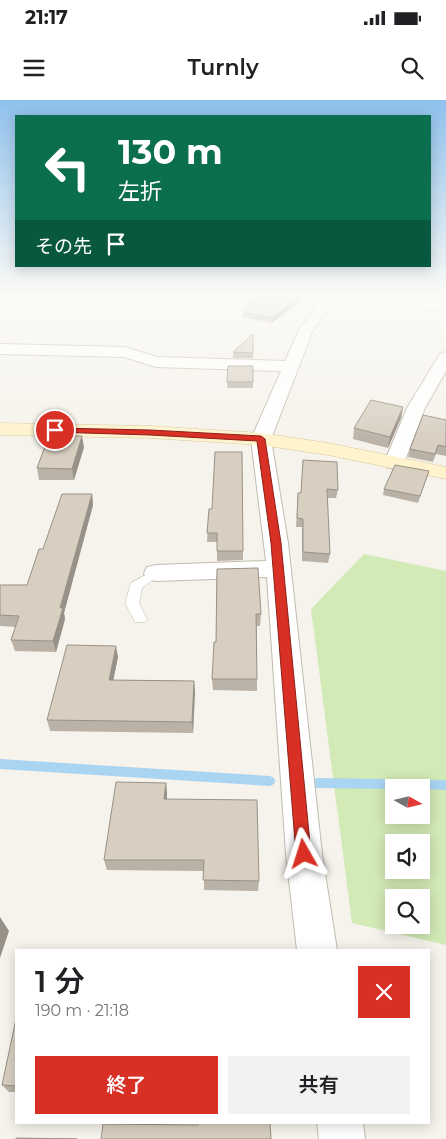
<!DOCTYPE html>
<html lang="ja">
<head>
<meta charset="utf-8">
<style>
  :root { --surface:#fff; --page:#f2f2f2; --text:#202124; --muted:#757577; --accent:#d93025 }
  body { margin:0; font-family:Montserrat,"Noto Sans JP",sans-serif; background:var(--page); color:var(--text); height:100vh; display:flex; flex-direction:column; font-size:19px; white-space:nowrap }
  * { box-sizing:border-box; margin:0 }
  p { font-size:16px; color:var(--muted) }
  .icon { flex:none; width:28px; height:28px; fill:none; stroke:currentColor; stroke-width:2; stroke-linecap:round; stroke-linejoin:round }
  .map { position:relative; flex:1; overflow:hidden }
  .side { position:absolute; left:15px; top:849px; width:415px; height:175px; display:flex; flex-direction:column; background:var(--surface); border-radius:0px; box-shadow:0 2px 12px #0003 }
  .side>* { flex:none }
  .hud { position:absolute; left:15px; top:15px; width:416px; height:152px; border-radius:0px; box-shadow:0 2px 12px #0003; background:#0b6e4f; color:#fff; overflow:hidden }
  .needle { width:32px; rotate:98deg }
  .fabs { position:absolute; left:385px; top:679px; display:grid; gap:10px }
  .fabs a { display:grid; place-items:center; width:45px; height:45px; border-radius:0px; background:var(--surface); box-shadow:0 2px 12px #0003; font-size:25px }
  .pin { position:absolute; display:grid; place-items:center; width:42px; height:42px; color:#fff; margin:-21px; border:2px solid #fff; border-radius:50%; box-shadow:0 1px 5px #0007 }
  .me { position:absolute; width:55px; margin:-28px; rotate:354deg; stroke-linejoin:round; filter:drop-shadow(0 0 4px #0008) }
  .turn { display:flex; align-items:center; gap:18px; height:105px; padding:0 20px; font-size:22px }
  .turn .icon { width:65px; height:65px; stroke-width:2.5 }
  .turn b { display:block; font-size:35px; line-height:42px }
  .then { display:flex; align-items:center; height:48px; padding:0 20px; background:#0003; gap:10px; font-size:19px }
  .round { display:grid; place-items:center; flex:none; width:52px; height:52px; border-radius:0px; background:var(--page) }
  .headline { display:flex; align-items:center; justify-content:space-between; height:85px; padding:0 20px }
  h1 { font-size:30px; font-weight:600; line-height:38px }
  .cta { display:flex; gap:10px; margin-top:auto; padding:10px 20px }
  .cta a { flex:1; height:58px; border-radius:0px; background:var(--accent); color:#fff; font-size:20px; font-weight:600; line-height:58px; text-align:center }
  .cta a+a { background:var(--page); color:var(--text) }
  .status { display:flex; justify-content:space-between; align-items:center; height:35px; padding:0 25px; background:var(--surface); direction:ltr }
  .status svg { height:14px; fill:currentColor }
  header { display:flex; justify-content:space-between; align-items:center; height:65px; padding:0 20px; background:var(--surface); font-size:22px; font-weight:600 }
  .map>svg:first-child { display:block }
  .green { fill:#d2eab5; fill-rule:evenodd }
  .lines { fill:none; stroke-linecap:round; stroke-linejoin:round }
  .stream { fill:#a9d4f2; fill-rule:evenodd }
  .lane-casing { stroke:#c2bbae; stroke-width:1 }
  .street-casing { stroke:#c2bbae; stroke-width:2 }
  .secondary-casing { stroke:#d6c79b; stroke-width:1 }
  .lane { fill:#fff; fill-rule:evenodd }
  .street { fill:#fff; fill-rule:evenodd }
  .secondary { fill:#fff3cd; fill-rule:evenodd }
  .wall { fill:#bab2a6 }
  .shaded-wall { fill:#979187 }
  .building { fill:#d8cfc1; stroke:#979187 }
  .route { fill:#d93025; stroke:#8d1f18 }
</style>
</head>
<body>
<div class="status"><b>21:17</b><svg viewBox="0 0 49 12"><path d="M0 12V9h3v3zM5 12V6h3v6zM10 12V3h3v9zM15 12V0h3v12zM26 1h20v11H26zM47 4h2v5h-2z"/></svg></div>
<header><svg class="icon" aria-label="menu" viewBox="0 0 24 24"><path d="M4 6h16M4 12h16M4 18h16"/></svg>Turnly<svg class="icon" aria-label="search" viewBox="0 0 24 24"><circle cx="10" cy="10" r="6"/><path d="M15 15l6 6"/></svg></header>
<div class="map">
<svg width="446" height="1039" viewBox="0 0 446 1039">
  <rect width="100%" height="100%" fill="#f6f3ec"/>
  <path class="green" d="M364 454 446 471V845L352 823 311 509ZM394 688H421V715H394ZM394 742H421V770H394ZM394 798H421V825H394Z"/>
  <g class="lines">
    <path class="stream" d="M378 197H388L399 201 397 202Z
      M0 659 270 676 274 678 275 681 274 684 270 686 0 669Z
      M317 678 446 680V690L421 689V688H394V689L317 688 313 686 312 683 313 680Z"/>
    <g class="lane-casing">
      <path id="lane" d="M156 469 162 473 142 488 139 503 147 519 145 522H135L125 503 131 483Z"/>
    </g>
    <g class="street-casing">
      <path id="street" d="M324 197H338L313 230 271 339 288 443 322 754 337 850H297L286 754 267 477 156 481 147 479 144 473 147 467 156 465 266 461 251 339 281 271 156 267 124 257 0 254V244L125 247 157 257 285 261 299 230Z
        M383 197H413L446 204V212L390 201Z
        M446 252V271L425 308 404 363 401 367 394 369 387 367 384 363 407 308 440 254Z
        M317 1022H363L365 1039H319Z"/>
    </g>
    <g class="secondary-casing">
      <path id="secondary" d="M0 323 150 326 261 333 328 343 446 367V379L328 355 261 345 150 338 0 335Z"/>
    </g>
    <use href="#lane" class="lane"/>
    <use href="#street" class="street"/>
    <use href="#secondary" class="secondary"/>
  </g>
  <path class="wall" d="M304 197 272 223 243 217V212Z
    M233 252 253 253V258H233Z
    M228 266H253V288H227Z
    M403 307 401 318 388 348 353 339 354 328Z
    M446 320V356L436 354 433 362 408 357 410 349Z
    M84 347 74 380H39L37 368Z
    M303 360 338 390 336 398H327L330 454 328 463 302 461V427H296L298 393H301Z
    M429 371 418 403 383 395 384 389Z
    M92 394 93 405 64 513 65 519 56 552 15 551 11 540 16 527 0 526V485H27Z
    M209 409 243 451V460L217 461V442H207Z
    M217 469 261 514 260 526H257V591L213 590 212 579 216 542Z
    M118 557 113 580 194 581 195 592 193 633 50 631 47 620Z
    M166 683 167 694V699L259 781 258 791 204 790V771L107 770 104 760Z
    M16 919V992H9L2 985Z"/>
  <path class="shaded-wall" d="M298 197H304L272 223 273 218Z
    M403 307 401 318 388 348 390 337Z
    M82 336 84 347 74 380 72 369Z
    M92 394 93 405 64 513 65 519 56 552 53 541 60 508Z
    M116 546 118 557 111 591 109 580Z
    M194 581 195 592 193 633 192 622Z
    M166 683 167 694 166 710 164 699Z
    M0 817 9 831 0 858Z"/>
  <path class="building" d="M254 197H298L273 218 243 212Z
    M253 234V253L233 252Z
    M228 266H253V282H227Z
    M371 300 403 307 390 337 354 328Z
    M423 315 446 320V347L438 345 435 354 410 349Z
    M49 336H82L72 369 37 368Z
    M215 352H242L243 451H217V433H207L209 409H212Z
    M303 360 337 362 338 390 327 389 330 454 303 452V419L297 418 298 393H301Z
    M395 365 429 371 420 396 384 389Z
    M62 394H92L60 508H63L53 541 11 540 19 516 0 515V485H27L39 449H43Z
    M258 468 261 514H256L257 579H212L214 542H216L217 469Z
    M67 545 116 546 109 580 194 581 192 622 47 620Z
    M116 682 166 683 164 699 257 700 259 781 203 780 204 760H104Z
    M16 919V986L2 985Z
    M198 1022H270L271 1039H101L103 1024 198 1025Z
    M16 1038 77 1039H16Z"/>
  <linearGradient id="sky" x2="0" y2="1"><stop stop-color="#8fc1ec"/><stop offset="0.57" stop-color="#fbfaf6"/><stop offset="1" stop-color="#fbfaf6" stop-opacity="0"/></linearGradient>
  <rect width="446" height="343" fill="url(#sky)"/>
  <path class="route" d="M55 328 150 330 261 336 265 339 281 443 311 754 309 760 304 762 298 760 296 754 271 443 257 341 150 335 52 332V329Z"/>
</svg>
<div class="fabs">
<a><svg class="needle" viewBox="-14 -14 28 28"><path d="M0-13l5 13h-10z" fill="#e53935"/><path d="M0 13l5-13h-10z" fill="#757577"/></svg></a>
<a><svg class="icon" aria-label="sound" viewBox="0 0 24 24"><path d="M4 9h4l5-4v14l-5-4H4zM17 9q2 3 0 6"/></svg></a>
<a><svg class="icon" aria-label="search" viewBox="0 0 24 24"><circle cx="10" cy="10" r="6"/><path d="M15 15l6 6"/></svg></a>
</div>
<div class="pin" style="left:55px;top:330px;background:#d93025"><svg class="icon" aria-label="arrive" viewBox="0 0 24 24"><path d="M6 21V4h12l-3 4 3 4H6"/></svg></div>
<svg class="me" style="left:304px;top:754px" viewBox="-20 -20 40 40"><path d="M0-17L14 15 0 8-14 15z" fill="#d93025" stroke="#fff" stroke-width="4"/></svg>
<div class="hud">
<div class="turn"><svg class="icon" aria-label="left" viewBox="0 0 24 24"><path d="M17 20v-9H6M10 6l-5 5 5 5"/></svg><div><b>130 m</b>左折</div></div>
<div class="then">その先<svg class="icon" aria-label="arrive" viewBox="0 0 24 24"><path d="M6 21V4h12l-3 4 3 4H6"/></svg></div>
</div>
<section class="side">
<div class="headline"><div><h1>1 分</h1><p>190 m · 21:18</p></div><a class="round" style="background:#d93025;color:#fff"><svg class="icon" aria-label="close" viewBox="0 0 24 24"><path d="M6 6l12 12M18 6L6 18"/></svg></a></div>
<div class="cta"><a>終了</a><a>共有</a></div>
</section>
</div>
</body>
</html>
